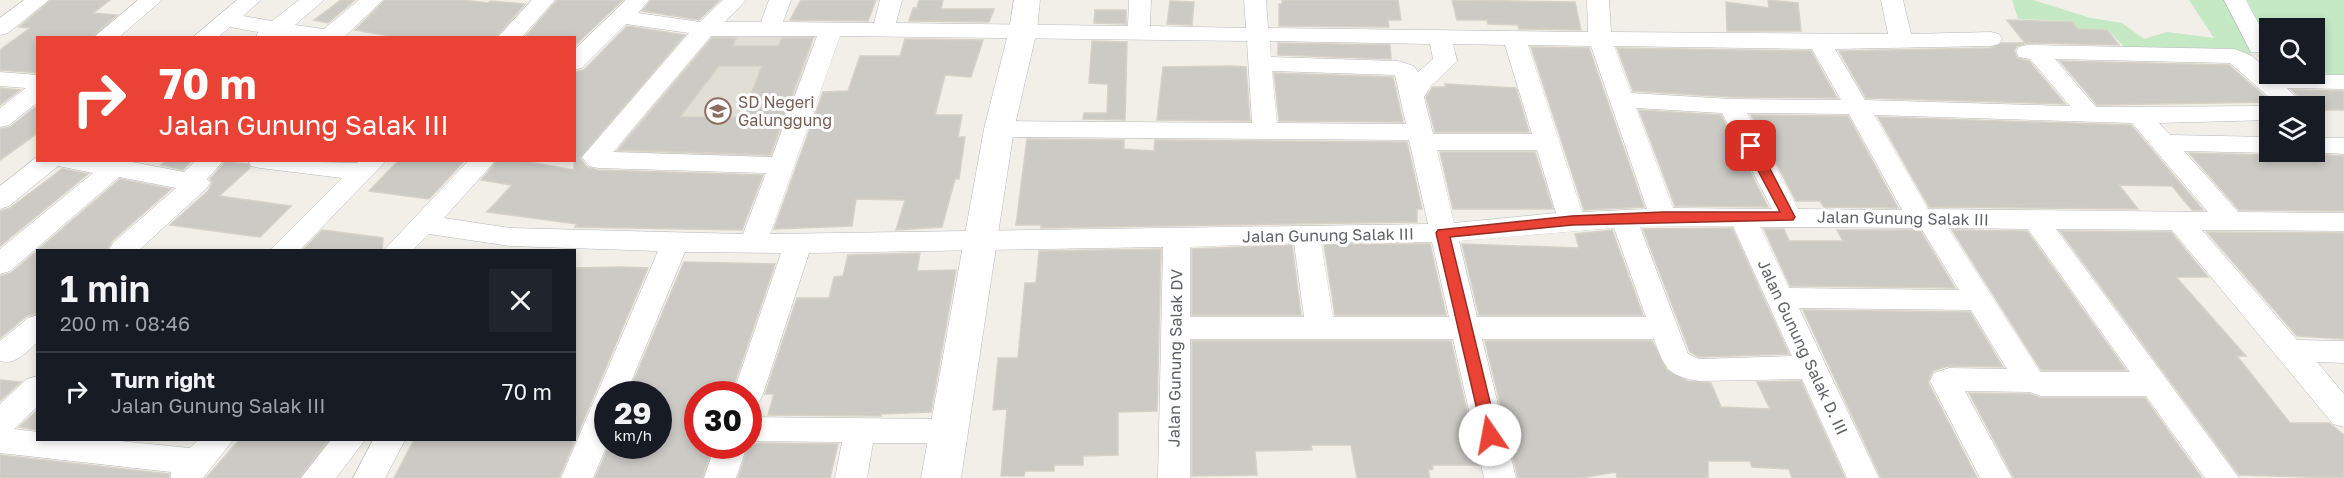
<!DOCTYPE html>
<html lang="en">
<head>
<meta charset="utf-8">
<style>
  :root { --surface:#171b24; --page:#20242c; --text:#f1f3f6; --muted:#9ea1a6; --line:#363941 }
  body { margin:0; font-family:"Golos Text",sans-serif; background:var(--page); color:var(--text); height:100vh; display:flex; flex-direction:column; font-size:22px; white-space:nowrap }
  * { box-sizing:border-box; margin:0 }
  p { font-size:20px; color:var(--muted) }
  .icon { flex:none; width:33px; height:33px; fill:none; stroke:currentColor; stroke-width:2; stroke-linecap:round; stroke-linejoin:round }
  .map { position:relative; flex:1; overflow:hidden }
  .panel { position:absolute; left:36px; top:249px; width:540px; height:192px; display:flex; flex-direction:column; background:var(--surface); border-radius:0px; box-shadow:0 3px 9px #0003 }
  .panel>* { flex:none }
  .top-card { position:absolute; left:36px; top:36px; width:540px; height:126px; border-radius:0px; box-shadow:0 3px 9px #0003; background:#ea4335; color:#fff; overflow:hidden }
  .tools { position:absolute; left:2259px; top:18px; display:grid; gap:12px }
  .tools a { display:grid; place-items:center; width:66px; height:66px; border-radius:0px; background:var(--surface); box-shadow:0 3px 9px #0003; font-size:30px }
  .speed { position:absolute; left:594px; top:381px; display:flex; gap:12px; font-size:30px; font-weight:700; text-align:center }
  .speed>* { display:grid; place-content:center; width:78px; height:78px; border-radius:50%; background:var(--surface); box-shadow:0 3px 9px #0003; line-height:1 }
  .speed small { font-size:15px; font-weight:400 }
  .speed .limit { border:9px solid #d22; background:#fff; color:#111 }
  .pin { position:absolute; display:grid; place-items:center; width:51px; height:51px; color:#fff; margin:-26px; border-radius:12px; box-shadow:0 3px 9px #0006 }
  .me { position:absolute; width:66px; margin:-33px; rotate:348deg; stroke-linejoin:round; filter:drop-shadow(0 0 4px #0008) }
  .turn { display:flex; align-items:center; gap:21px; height:126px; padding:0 24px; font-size:27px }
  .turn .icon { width:78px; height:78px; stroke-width:2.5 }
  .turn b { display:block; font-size:42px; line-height:51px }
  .round { display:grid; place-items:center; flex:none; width:63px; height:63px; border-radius:0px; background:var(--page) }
  .overview { display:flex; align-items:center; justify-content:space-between; height:102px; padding:0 24px }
  h1 { font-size:36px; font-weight:600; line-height:45px }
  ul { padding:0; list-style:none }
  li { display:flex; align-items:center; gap:18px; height:78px; padding:0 24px; border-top:2px solid var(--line) }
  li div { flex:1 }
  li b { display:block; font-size:22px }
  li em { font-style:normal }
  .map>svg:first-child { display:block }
  .education { fill:#e1ded6 }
  .green { fill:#c5e8c5 }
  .building { fill:#cccac5; stroke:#d6d1c6; stroke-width:1.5; fill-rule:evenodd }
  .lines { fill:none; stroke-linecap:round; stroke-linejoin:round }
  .street-casing { stroke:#b5b8bc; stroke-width:1 }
  .secondary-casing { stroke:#b6babf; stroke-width:1 }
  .street { fill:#fff; fill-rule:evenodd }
  .secondary { fill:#fff; fill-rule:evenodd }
  .route { fill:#ea4335; stroke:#982c22; stroke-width:1.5 }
  .labels { text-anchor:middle; stroke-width:6; stroke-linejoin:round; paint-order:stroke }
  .education-label { font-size:16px; fill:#785e54; stroke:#fff; text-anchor:start }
  .street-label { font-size:16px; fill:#5f6368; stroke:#fff }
</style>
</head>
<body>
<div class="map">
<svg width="2344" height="478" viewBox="0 0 2344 478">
  <rect width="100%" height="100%" fill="#f1efe8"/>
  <path class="education" d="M709 35 737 37 815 36 774 159 610 158 682 64Z"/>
  <path class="green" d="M2012 0H2033L2091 18 2122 23 2144 39 2167 32 2214 38 2189 0H2225L2252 55 2128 51 2107 29H2079L2072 21 2018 19Z
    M2247 0H2344V79H2332L2315 62 2314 28H2270L2269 44Z"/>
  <path class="building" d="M51 0H110L93 13 117 15 91 38H38V73L0 70V50L30 28 19 27Z
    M341 0H355L328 23 314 20Z
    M385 0H463L488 3 491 1 525 4 495 38H401L355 30Z
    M557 0H623L574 46V38H524Z
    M651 0H720L699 20 642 11Z
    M801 0H876L868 21 790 20Z
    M919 0H943L941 9H994L989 22 909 21 913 8H917Z
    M1282 0H1398L1401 20H1388L1389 27 1279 26V4H1282Z
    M1452 0 1575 2 1581 30 1519 29 1518 25 1488 24 1487 20H1457Z
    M1768 0 1798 3 1801 31H1727L1726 2 1769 8Z
    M1170 1 1194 2 1192 25 1167 24Z
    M1095 10H1126V24L1094 23Z
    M2007 20 2072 22 2078 29 2107 30 2119 45 2027 43 2017 46 2014 51 2017 58 2029 61 2065 104 1866 98 1839 51 1991 48 2002 43H2025Z
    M627 26 685 35 580 158 587 167 598 170 763 175 742 230 575 227 577 224 487 212 512 185 481 180 498 160H518L574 170V72L584 70Z
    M712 38H736L733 46H778L782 38H813L770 155 618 150ZM719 66H762L742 117H680Z
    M905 39 983 40 971 77 945 75 935 115H962L958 137H965L959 179H955L942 227 896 230 905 200 856 199 852 226 774 229 823 92 848 91 860 56H900Z
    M1092 41 1127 42 1125 120 1083 119 1084 113H1107L1108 84 1089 83Z
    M1278 43 1390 45 1391 59 1278 55Z
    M1531 47 1589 48 1644 207 1584 210Z
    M1617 48 1811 51 1837 98 1731 97 1633 91Z
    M2060 61 2229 65 2271 102 2097 105Z
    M1231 66 1246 67 1250 121 1157 120 1163 67Z
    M1274 73 1393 77 1403 122 1279 121Z
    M1445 84 1516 88 1529 132H1435L1426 97 1433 87H1446Z
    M0 88 20 90 0 105Z
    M2292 90 2344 91V110H2314V103H2304Z
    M38 105V133L0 160V129L10 127Z
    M1639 110 1721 115 1768 207 1675 206Z
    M1751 115 1848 116 1898 208 1824 207 1820 201H1796Z
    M1878 117 2131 125 2203 210H2192L2172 186 2119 185 2138 209 1929 207Z
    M1027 139 1124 140V149L1154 151 1155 140 1407 142 1422 209H1417V222L1041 228V225H1016Z
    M1440 152H1535L1553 209H1453Z
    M2277 152 2344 156V211L2239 210 2189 153 2270 155Z
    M167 160H192L183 170 161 165Z
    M399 160H465L429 199 369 191Z
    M225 162 248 164 250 168 219 196 291 206 260 237 170 225 208 191 212 183 210 179Z
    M62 169 88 174 0 246V211L10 208Z
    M120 179 171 189 112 241 107 250H38V313L27 316 0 338V276L11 273Z
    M1732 228 1789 354 1699 357 1690 352 1643 229Z
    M1764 229H1784L1789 241H1843L1837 230H1920L1955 288 1790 286Z
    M322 230 383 238 382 250H303Z
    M1612 230 1643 315H1479L1462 244 1579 248 1575 234Z
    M1952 230 2027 231 2126 370H2041Z
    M2060 231 2171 232 2208 277H2176L2246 356H2237L2290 423H2329L2344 435V478L2239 475Z
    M2207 232 2344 233V339L2297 336Z
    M1324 244H1430L1446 315H1335Z
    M1292 245 1301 315H1192V249Z
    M1161 249 1157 411 1118 412V455L1083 456V465H1054V471H1025L1024 476H1001L1007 409 993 410 998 358H1018L1025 283H1036L1039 251Z
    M920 253 917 271 956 270 931 412 881 414V416L768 415 774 394H765L797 298H829L834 277 843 276 848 255Z
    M684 262 775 264 731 394H698V446H713L702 478H595L609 446H658V394H628Z
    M620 267 648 268 559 478H394L414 440H574V268Z
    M1803 310 1970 312 2003 367 1948 366 1933 371 1928 382 1977 478H1881Z
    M1192 341H1451L1479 465H1432L1433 469 1428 470 1430 478H1357L1351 445H1311L1312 450 1255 451 1257 475 1192 476Z
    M1485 341H1652L1667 370 1688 381 1711 383 1721 407 1770 409 1757 382 1801 381 1845 478H1792L1789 469 1752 467 1750 461H1708V478H1617L1616 472 1581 478H1518Z
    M0 380 21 382 0 401Z
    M1969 393 2030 394 2041 398H2145L2202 478H2014Z
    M38 410V430L19 427Z
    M239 440H329L299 478H206Z
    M761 443 838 444 830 478H738L749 445Z
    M0 455 169 474V478H0Z"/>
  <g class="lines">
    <g class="street-casing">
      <path id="street" d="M24 0H49L8 33 0 35V18Z
        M138 0H162L118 38H93Z
        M237 0H261L243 16 272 21 299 0H324L295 25 324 29 359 0H383L343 38H256L258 32 230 27 217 38H192Z
        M532 0H555L521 38H497Z
        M626 0H649L638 13 700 22 723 0H746L725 22H761L769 0H791L783 22 874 23 880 0H902L896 23 1128 26 1129 0H1151L1150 26 1246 28 1244 0H1266L1268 28 1588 32 1587 0H1609L1611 32 1888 34 1881 0H1903L1911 34 1991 32 1999 34 2002 39 1999 44 1991 46 1835 49 1865 100 2070 106 2030 59 2019 57 2016 52 2019 47 2027 45 2235 49 2252 56 2272 74 2344 75V89L2287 88 2304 106H2279L2230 63 2055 59 2096 107 2270 106H2274H2270V120L2159 123 2170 135 2270 137V152H2275L2270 153 2184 151 2238 212 2344 213V231L2202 230 2297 340 2344 341V363L2317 362 2344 394V427L2333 424 2172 230 2056 229 2239 478H2205L2146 396H2041L2030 392 1965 391 2012 478H1980L1930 381 1934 373 1949 368 2007 369 1971 310 1799 308 1879 478H1847L1802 379 1699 381C1667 376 1664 367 1654 339H1482L1516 478H1484L1453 339H1190V478H1158L1163 247 809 253 763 394 759 402 748 406V394H733L781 253 685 252 626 394H608V443L593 478H561L658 251 510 246 429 234 413 250H384L469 160H496L444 218 510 228 743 234 766 173 598 168 589 166 582 157 689 33 626 24 582 68 574 70V50ZM711 36H817L772 157 613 152ZM840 36 1247 41 1252 123 999 121 990 124 987 129 990 134 999 137 1409 140 1428 224 770 234ZM1270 41 1430 44 1433 59 1418 72 1414 66 1398 61 1271 57ZM1453 44 1505 45 1532 134H1433L1424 97 1431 86 1457 61ZM1528 45 1591 46 1647 209 1582 212ZM1614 46 1812 49 1841 100 1731 99 1631 93ZM1272 71 1395 75 1406 124 1277 123ZM1636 108 1722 113 1772 209 1673 208ZM1747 113 1849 114 1902 210 1798 209ZM1874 115 2132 123 2208 212 1928 209ZM1437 150H1537L1556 213 1454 223ZM1733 226 1792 356 1699 359 1688 354 1640 227ZM1760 227 1921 228 1959 290 1789 288ZM1614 228 1646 317H1477L1459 241ZM1948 228 2028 229 2130 372H2040ZM1321 242H1432L1449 317H1333ZM1294 243 1304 317H1190V247Z
        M2224 0H2246L2270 45 2267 52H2251Z
        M0 72 38 75V102L9 125 0 127V108L26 88 0 86Z
        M2314 138H2344V154L2305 152H2314Z
        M38 156V160H122L184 172 196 160H224L207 179 210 183 206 189 139 250H109L113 243 176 188 119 177 10 271 0 274V249L93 173 58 166 9 206 0 209V186Z
        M248 160 357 163 360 160H387L300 250H270L342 178 260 168 251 166Z
        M38 315V342C27 351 15 366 0 361V341L28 318Z
        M38 376V406L14 429 38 432V440H110L190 448 198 440H233L203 478H171V472L0 453V404L27 379Z
        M748 417 948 419 959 422 964 431 959 440 948 443H873L867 478H835L842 442 748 441Z
        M331 440H365L336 478H301Z
        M373 440H405L385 478H353Z
        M715 446H747L736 478H704Z"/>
    </g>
    <g class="secondary-casing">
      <path id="secondary" d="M1014 0H1040L1037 30 1014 129 961 478H921L984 129 1009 30Z"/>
    </g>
    <use href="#street" class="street"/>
    <use href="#secondary" class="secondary"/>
  </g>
  <path class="route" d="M1751 142 1758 146 1795 217 1793 220 1572 225 1450 237 1498 435 1496 440H1484L1436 233 1438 230 1572 216 1663 212H1780L1745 146Z"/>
  <defs>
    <g id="school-ring" transform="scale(1.35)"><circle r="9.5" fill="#fff" stroke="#8d6e63" stroke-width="1.5"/><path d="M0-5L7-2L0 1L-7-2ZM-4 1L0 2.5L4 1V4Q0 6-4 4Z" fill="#8d6e63"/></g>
  </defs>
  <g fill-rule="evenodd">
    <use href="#school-ring" x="718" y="111"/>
  </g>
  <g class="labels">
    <g class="education-label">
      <text x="738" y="108">SD Negeri<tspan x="738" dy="18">Galunggung</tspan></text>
    </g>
    <g class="street-label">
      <text transform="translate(1903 218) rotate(1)" y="6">Jalan Gunung Salak III</text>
      <text transform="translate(1328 235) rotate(-1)" y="6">Jalan Gunung Salak III</text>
      <text transform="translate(1803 347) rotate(65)" y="6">Jalan Gunung Salak D. III</text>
      <text transform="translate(1175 358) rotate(-89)" y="6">Jalan Gunung Salak DV</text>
    </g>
  </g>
</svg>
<div class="tools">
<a><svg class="icon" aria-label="search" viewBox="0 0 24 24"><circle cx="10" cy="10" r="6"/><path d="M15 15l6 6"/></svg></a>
<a><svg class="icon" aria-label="layers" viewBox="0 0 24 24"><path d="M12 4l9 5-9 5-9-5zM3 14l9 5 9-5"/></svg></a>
</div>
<div class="speed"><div>29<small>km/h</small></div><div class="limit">30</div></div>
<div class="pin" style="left:1751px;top:146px;background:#d93025"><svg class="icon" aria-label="arrive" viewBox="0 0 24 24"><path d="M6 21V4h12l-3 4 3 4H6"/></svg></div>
<svg class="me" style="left:1490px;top:435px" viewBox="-20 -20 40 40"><circle r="19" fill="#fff"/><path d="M0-13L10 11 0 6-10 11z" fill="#ea4335"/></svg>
<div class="top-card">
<div class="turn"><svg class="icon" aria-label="right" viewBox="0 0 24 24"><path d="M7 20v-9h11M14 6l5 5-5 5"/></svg><div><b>70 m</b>Jalan Gunung Salak III</div></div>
</div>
<section class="panel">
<div class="overview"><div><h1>1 min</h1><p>200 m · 08:46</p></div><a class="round"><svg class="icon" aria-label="close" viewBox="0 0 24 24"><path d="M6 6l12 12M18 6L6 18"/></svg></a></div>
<ul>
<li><svg class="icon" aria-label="right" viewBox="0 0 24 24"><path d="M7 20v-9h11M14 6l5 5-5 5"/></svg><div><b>Turn right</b><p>Jalan Gunung Salak III</p></div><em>70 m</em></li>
</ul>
</section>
</div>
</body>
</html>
